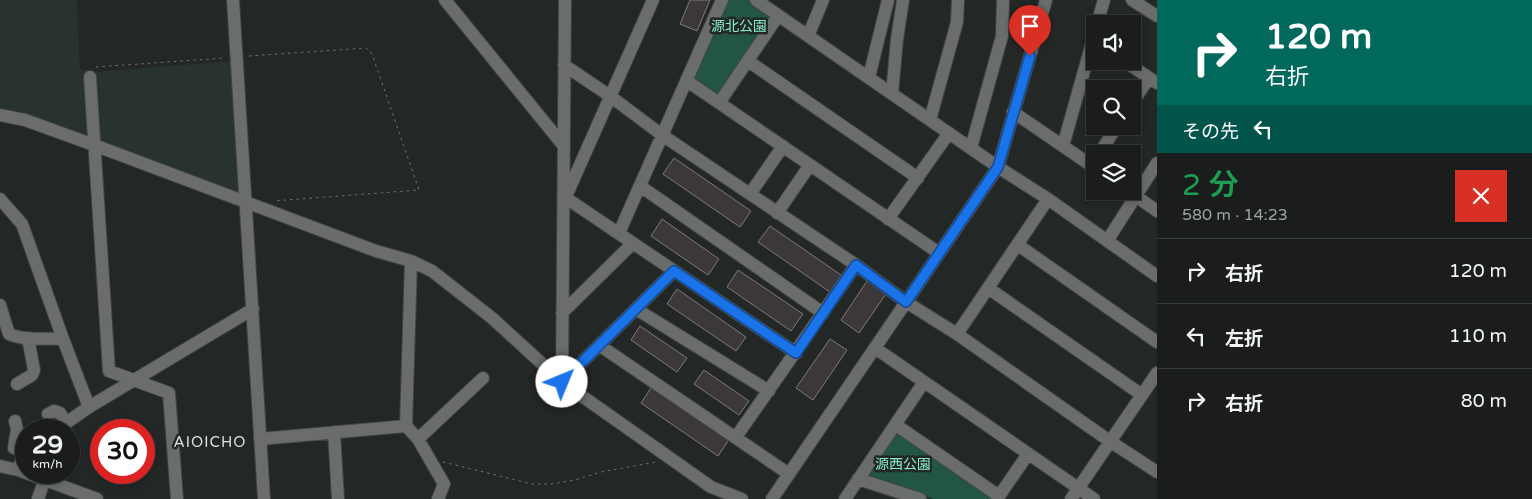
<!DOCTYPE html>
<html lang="ja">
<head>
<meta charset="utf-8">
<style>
  :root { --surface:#1a1d1c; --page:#272a29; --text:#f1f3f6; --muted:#9fa2a3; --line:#383b3b }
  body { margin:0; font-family:"Varela Round","Noto Sans JP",sans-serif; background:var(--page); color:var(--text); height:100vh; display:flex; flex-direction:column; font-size:19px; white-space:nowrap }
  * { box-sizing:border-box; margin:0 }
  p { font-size:16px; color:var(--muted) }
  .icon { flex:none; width:28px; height:28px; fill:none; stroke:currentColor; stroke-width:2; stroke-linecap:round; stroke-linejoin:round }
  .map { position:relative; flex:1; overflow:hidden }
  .details { display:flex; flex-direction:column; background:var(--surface); width:375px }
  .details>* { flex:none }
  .top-card { background:#00695c; color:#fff; overflow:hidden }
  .controls { position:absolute; left:1086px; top:15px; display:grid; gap:10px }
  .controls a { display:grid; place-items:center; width:55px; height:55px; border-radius:0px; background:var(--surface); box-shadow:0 2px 8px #0003,0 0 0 1px var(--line); font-size:25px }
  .speed { position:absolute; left:15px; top:419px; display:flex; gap:10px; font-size:25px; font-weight:700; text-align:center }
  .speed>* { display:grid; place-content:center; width:65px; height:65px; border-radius:50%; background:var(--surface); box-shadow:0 2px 8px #0003,0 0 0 1px var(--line); line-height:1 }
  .speed small { font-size:12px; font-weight:400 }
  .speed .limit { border:8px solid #d22; background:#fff; color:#111 }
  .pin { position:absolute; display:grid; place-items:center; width:42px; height:42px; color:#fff; margin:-51px -21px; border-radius:50% 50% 50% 0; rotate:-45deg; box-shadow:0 0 5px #0007 }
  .pin .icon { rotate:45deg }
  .me { position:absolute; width:55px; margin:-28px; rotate:45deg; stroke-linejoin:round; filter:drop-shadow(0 0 4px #0008) }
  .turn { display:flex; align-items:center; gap:18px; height:105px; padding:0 25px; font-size:22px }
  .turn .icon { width:65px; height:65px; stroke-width:2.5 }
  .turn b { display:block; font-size:35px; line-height:42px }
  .then { display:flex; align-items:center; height:48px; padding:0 25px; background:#0003; gap:10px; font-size:19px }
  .round { display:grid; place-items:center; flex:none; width:52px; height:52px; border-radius:0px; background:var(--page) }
  .headline { display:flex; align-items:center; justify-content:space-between; height:85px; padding:0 25px }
  h1 { font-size:30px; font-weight:600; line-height:38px; color:#1e9e55 }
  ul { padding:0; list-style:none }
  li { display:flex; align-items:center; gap:15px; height:65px; padding:0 25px; border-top:1px solid var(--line) }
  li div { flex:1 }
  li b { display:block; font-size:19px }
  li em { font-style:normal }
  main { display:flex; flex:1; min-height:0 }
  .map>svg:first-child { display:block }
  .built { fill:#28322e }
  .green { fill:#225543 }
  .building { fill:#3c383a; stroke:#7e7a7b }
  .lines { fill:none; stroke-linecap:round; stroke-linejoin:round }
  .minor-casing { stroke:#424443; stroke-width:14 }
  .path { stroke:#707372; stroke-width:1; stroke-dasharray:2.5 4; stroke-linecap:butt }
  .minor { stroke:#6a6d6c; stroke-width:12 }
  .route-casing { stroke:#114b97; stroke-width:12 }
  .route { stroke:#1a73e8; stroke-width:9 }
  .labels { text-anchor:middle; stroke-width:5; stroke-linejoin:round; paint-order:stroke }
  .park-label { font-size:14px; fill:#84efc7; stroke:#232725 }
  .neighbourhood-label { font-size:15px; letter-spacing:1px; fill:#e0e4e2; stroke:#232725 }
</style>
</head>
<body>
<main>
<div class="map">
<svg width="1157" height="499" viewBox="0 0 1157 499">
  <rect width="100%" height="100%" fill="#232725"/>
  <path class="built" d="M0 0H77L80 70H88L92 141 0 110Z
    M233 61 241 194 98 142 93 72Z"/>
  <path class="green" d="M725 0H749L772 16 718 99 691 80Z
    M896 430 993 499H934L864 477Z"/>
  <path class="building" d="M690 0H710L697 31 680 24Z
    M674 158 751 211 740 227 663 174Z
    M662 219 719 259 708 275 651 236Z
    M770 226 841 275 830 292 758 242Z
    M738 270 803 314 791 331 727 287Z
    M869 278 888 291 859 333 841 320Z
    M677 289 746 337 736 351 667 304Z
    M640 326 687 358 677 372 631 340Z
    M830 339 847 350 813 400 796 388Z
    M704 370 749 401 739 415 694 384Z
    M653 385 730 438 718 456 641 403Z"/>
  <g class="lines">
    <g class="minor-casing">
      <path id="minor" d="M233 0 264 499
        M445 0 563 145
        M756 0 998 167 1048 199 1157 276
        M1132 0 1157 16
        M1097 24 1104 0
        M808 36 823 0
        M748 61 918 178
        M1124 61 1157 83
        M564 65 610 96 662 135 856 265 906 302 957 334 1111 442 1157 472
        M90 77 109 371 169 393 177 499
        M869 77 888 0
        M687 81 939 253
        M892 94 897 39 903 0
        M719 103 778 16
        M1132 103 1149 78
        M1013 112 1095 168
        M0 115 25 120 94 145 376 251 411 261 432 271 492 318 562 382 711 487 742 499
        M930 120 957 22 958 0
        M1063 146 1095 32
        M971 148 1002 36 1003 0
        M1099 154 1117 126
        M640 186 823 313
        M1129 191 1157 211
        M750 194 783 146
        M566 198 796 353
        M0 199 22 224 63 339 89 407
        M564 201 653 0
        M777 213 810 165
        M888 219 949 133
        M619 233 722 0
        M1107 241 1157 163
        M1018 245 1157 342
        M411 261 406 426 418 439 444 484 438 499
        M988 288 1142 395
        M0 305 9 334C25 341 45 338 63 339
        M636 309 769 391
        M562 313 633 243
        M957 334 1048 199
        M599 345 789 474
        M875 348 1094 499
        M562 382 565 0
        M562 382 674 271
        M17 384 32 375 34 370 28 338
        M48 414 54 411 60 413 66 423
        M15 421 17 429 14 448 24 452 18 470
        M896 425 999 496
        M63 430 66 423 89 407 253 309
        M334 432 338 499
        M736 437 856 265
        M260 439 406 426
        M418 439 483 378
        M0 466 18 470 97 499
        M858 479 920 499
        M38 499 47 472
        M772 499 998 167 1046 0
        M845 499 924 382
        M997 499 1028 454
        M1071 499 1157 373"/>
    </g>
    <path class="path" d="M249 56 366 48 372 54 419 190 273 201
      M96 67 225 58
      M443 462 532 484H551L575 480 601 472 656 462"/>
    <use href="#minor" class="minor"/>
  </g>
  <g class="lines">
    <g class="route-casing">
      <path id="route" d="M562 382 674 271 796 353 856 265 906 302 998 167 1030 56"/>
    </g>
    <use href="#route" class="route"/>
  </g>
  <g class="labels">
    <g class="park-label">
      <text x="739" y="31">源北公園</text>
      <text x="903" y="469">源西公園</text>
    </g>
    <g class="neighbourhood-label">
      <text x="210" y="447">AIOICHO</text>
    </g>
  </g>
</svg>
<div class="controls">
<a><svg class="icon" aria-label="sound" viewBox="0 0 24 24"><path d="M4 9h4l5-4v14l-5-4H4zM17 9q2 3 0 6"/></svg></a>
<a><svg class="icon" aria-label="search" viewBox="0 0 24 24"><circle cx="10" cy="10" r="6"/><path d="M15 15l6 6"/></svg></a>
<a><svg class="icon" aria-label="layers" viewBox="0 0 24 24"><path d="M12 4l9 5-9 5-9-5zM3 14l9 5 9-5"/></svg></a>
</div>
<div class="speed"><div>29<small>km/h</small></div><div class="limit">30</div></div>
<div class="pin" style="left:1030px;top:56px;background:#d93025"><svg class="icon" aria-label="arrive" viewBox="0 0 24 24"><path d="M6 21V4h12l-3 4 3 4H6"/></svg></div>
<svg class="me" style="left:562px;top:382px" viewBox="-20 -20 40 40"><circle r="19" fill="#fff"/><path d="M0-13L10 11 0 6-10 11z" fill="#1a73e8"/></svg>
</div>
<section class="details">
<div class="top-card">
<div class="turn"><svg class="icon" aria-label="right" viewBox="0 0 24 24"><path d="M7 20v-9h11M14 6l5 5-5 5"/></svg><div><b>120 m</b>右折</div></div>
<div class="then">その先<svg class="icon" aria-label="left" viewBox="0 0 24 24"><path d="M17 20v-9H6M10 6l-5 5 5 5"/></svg></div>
</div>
<div class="headline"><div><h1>2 分</h1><p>580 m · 14:23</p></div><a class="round" style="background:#d93025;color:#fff"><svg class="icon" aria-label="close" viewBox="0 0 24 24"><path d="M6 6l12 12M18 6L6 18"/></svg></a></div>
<ul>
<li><svg class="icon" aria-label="right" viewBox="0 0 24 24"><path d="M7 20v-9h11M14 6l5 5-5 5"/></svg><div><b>右折</b></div><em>120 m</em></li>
<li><svg class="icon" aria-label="left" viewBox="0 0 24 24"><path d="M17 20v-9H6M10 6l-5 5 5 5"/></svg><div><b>左折</b></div><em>110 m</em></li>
<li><svg class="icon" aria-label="right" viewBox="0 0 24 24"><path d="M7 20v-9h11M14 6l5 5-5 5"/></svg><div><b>右折</b></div><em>80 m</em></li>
</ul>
</section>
</main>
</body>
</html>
